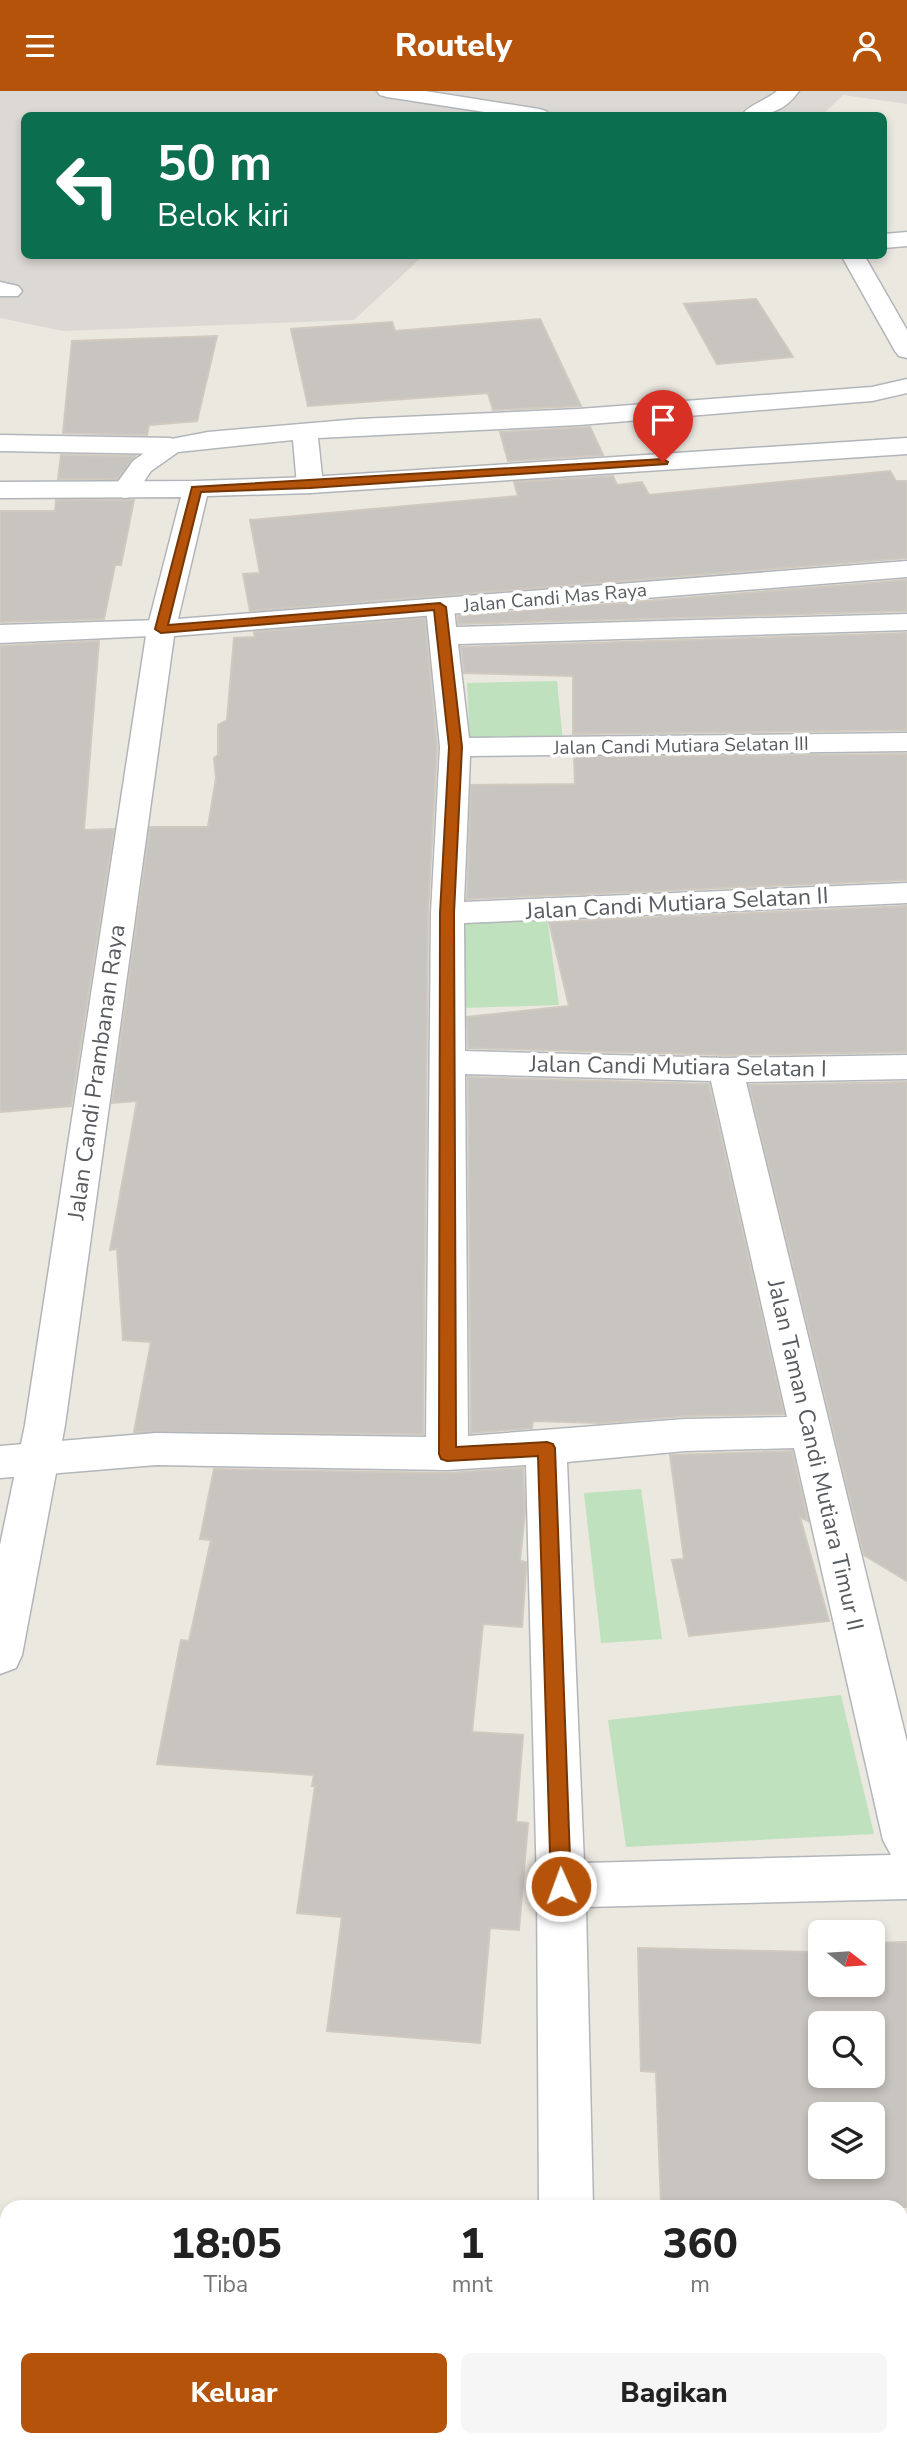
<!DOCTYPE html>
<html lang="id">
<head>
<meta charset="utf-8">
<style>
  :root { --surface:#fff; --page:#f6f6f6; --text:#222; --muted:#767676; --accent:#b45309 }
  body { margin:0; font-family:"Nunito Sans",sans-serif; background:var(--page); color:var(--text); height:100vh; display:flex; flex-direction:column; font-size:26px; white-space:nowrap }
  * { box-sizing:border-box; margin:0 }
  p { font-size:23px; color:var(--muted) }
  .icon { flex:none; width:38px; height:38px; fill:none; stroke:currentColor; stroke-width:2; stroke-linecap:round; stroke-linejoin:round }
  .map { position:relative; flex:1; overflow:hidden }
  .side { position:absolute; left:0px; top:2109px; width:908px; height:247px; display:flex; flex-direction:column; background:var(--surface); border-radius:21px 21px 0 0; box-shadow:0 4px 10px #0003 }
  .side>* { flex:none }
  .banner { position:absolute; left:21px; top:21px; width:866px; height:147px; border-radius:10px; box-shadow:0 4px 10px #0003; background:#0b6e4f; color:#fff; overflow:hidden }
  .needle { width:46px; rotate:107deg }
  .buttons { position:absolute; left:808px; top:1829px; display:grid; gap:14px }
  .buttons a { display:grid; place-items:center; width:77px; height:77px; border-radius:10px; background:var(--surface); box-shadow:0 4px 10px #0003; font-size:35px }
  .pin { position:absolute; display:grid; place-items:center; width:60px; height:60px; color:#fff; margin:-72px -30px; border-radius:50% 50% 50% 0; rotate:-45deg; box-shadow:0 0 7px #0007 }
  .pin .icon { rotate:45deg }
  .me { position:absolute; width:77px; margin:-38px; rotate:358deg; stroke-linejoin:round; filter:drop-shadow(0 0 5px #0008) }
  .turn { display:flex; align-items:center; gap:24px; height:147px; padding:0 21px; font-size:32px }
  .turn .icon { width:91px; height:91px; stroke-width:2.5 }
  .turn b { display:block; font-size:49px; line-height:60px }
  .eta { display:flex; justify-content:space-evenly; align-items:center; height:119px; text-align:center }
  .eta b { font-size:42px; font-weight:800; line-height:49px }
  .cta { display:flex; gap:14px; margin-top:auto; padding:14px 21px }
  .cta a { flex:1; height:80px; border-radius:10px; background:var(--accent); color:#fff; font-size:28px; font-weight:800; line-height:80px; text-align:center }
  .cta a+a { background:var(--page); color:var(--text) }
  header { display:flex; justify-content:space-between; align-items:center; height:91px; padding:0 21px; background:var(--accent); color:#fff; font-size:32px; font-weight:800 }
  .map>svg:first-child { display:block }
  .industrial { fill:#dcd9d4 }
  .green { fill:#bfe1bd }
  .building { fill:#c8c4bf; stroke:#cfc9bf; stroke-width:2; fill-rule:evenodd }
  .lines { fill:none; stroke-linecap:round; stroke-linejoin:round }
  .lane-casing { stroke:#b2b6ba; stroke-width:3 }
  .street-casing { stroke:#b2b6ba; stroke-width:3 }
  .secondary-casing { stroke:#b1b5ba; stroke-width:3 }
  .lane { fill:#fff; fill-rule:evenodd }
  .street { fill:#fff; fill-rule:evenodd }
  .secondary { fill:#fff; fill-rule:evenodd }
  .route { fill:#b45309; stroke:#753606; stroke-width:2 }
  .labels { text-anchor:middle; stroke-width:7; stroke-linejoin:round; paint-order:stroke }
  .far-street-label { font-size:19px; fill:#585c60; stroke:#fff }
  .street-label { font-size:23px; fill:#585c60; stroke:#fff }
</style>
</head>
<body>
<header><svg class="icon" aria-label="menu" viewBox="0 0 24 24"><path d="M4 6h16M4 12h16M4 18h16"/></svg>Routely<svg class="icon" aria-label="person" viewBox="0 0 24 24"><circle cx="12" cy="8" r="4"/><path d="M4 21q1-7 8-7t8 7"/></svg></header>
<div class="map">
<svg width="907" height="2354" viewBox="0 0 907 2354">
  <rect width="100%" height="100%" fill="#ebe8e0"/>
  <path class="industrial" d="M0 0H907V13L843 4 822 24H24V164L423 165 354 229 63 240 0 227Z"/>
  <path class="green" d="M557 590 563 651 470 652 467 592Z
    M547 826 559 914 465 917 456 829Z
    M641 1398 662 1548 601 1552 584 1402Z
    M841 1604 874 1743 626 1756 608 1629Z"/>
  <path class="building" d="M756 208 793 266 717 273 684 213Z
    M540 228 581 315 493 319 488 302 308 315 291 238 392 231 395 240Z
    M217 245 197 330 149 334 147 344 63 342 72 250Z
    M590 336 603 364 508 370 500 341Z
    M61 364 135 365 117 388H58Z
    M890 380 896 390H907V467L250 520 243 483 260 482 250 429 518 405 514 391 613 385 617 394 642 391 649 404Z
    M56 409H134L121 474H115L104 528 0 531V420H55Z
    M907 489V520L458 533V525Z
    M425 527 437 656 428 822 423 1343 134 1341 151 1251 123 1249 117 1158 110 1159 137 1010 112 1012 150 736H208L216 687 214 667 218 664V634L227 629 234 547 255 546 254 541Z
    M907 542V639L573 643V585L464 582 461 556Z
    M99 550 84 739 114 738 71 1015 0 1021V555Z
    M907 663V789L467 808 471 694 575 693 574 666Z
    M907 815V961L726 964 468 957 467 926 569 915 549 831Z
    M468 986 709 993 784 1323 685 1325 600 1332 533 1330 532 1337 471 1342Z
    M907 991V1490L864 1464 749 994Z
    M792 1360 808 1430 800 1426 829 1530 689 1545 672 1469 684 1468 670 1364Z
    M523 1377 525 1421 520 1470 526 1471V1479L522 1536 483 1533 472 1641 523 1644 516 1731 528 1732 519 1839 490 1837 480 1952 327 1940 342 1826 297 1822 315 1695H312L314 1684 157 1673 181 1549 189 1550 211 1449 200 1448 214 1378 447 1382Z
    M907 1851V2116H661L656 1981 641 1980 638 1857 811 1861 810 1854 821 1853V1894H873V1852ZM821 1932H873V1984H821ZM821 2023H873V2076H821Z"/>
  <g class="lines">
    <g class="lane-casing">
      <path id="lane" d="M377 0H425L539 18 546 20 549 24H504L387 6 380 4Z
        M777 0H799C783 22 768 24 742 24 748 14 767 9 777 0Z
        M0 191 18 195 22 200 18 205H0Z
        M0 344 170 347 179 350 183 355 179 360 170 363 0 360Z"/>
    </g>
    <g class="street-casing">
      <path id="street" d="M907 141V155L884 157V143Z
        M841 164H864L907 239V267L899 265 895 260Z
        M907 288V302L872 310 579 334 318 347 323 394 319 400 310 402 301 400 297 394 293 349 178 361 151 380 134 405 125 407 116 405 112 399 133 370 161 350 208 341 359 328 579 318 872 296Z
        M440 508 450 510 454 516 456 536 907 523V539L458 553 469 647 907 642V660L470 665 464 811 907 792V812L464 832 465 960 726 967 907 964V988L746 991 907 1651V1808L586 1816 593 2116H539L537 1795 526 1374 447 1379 156 1374 0 1387V1355L156 1342 426 1346 431 822 440 656 426 516 430 510ZM465 983 711 990 787 1326 685 1328 468 1345ZM794 1357 883 1749 891 1764 584 1772 567 1371 685 1360Z
        M161 529 171 532 175 538 171 544 0 552V534Z
        M901 2136H907V2190H901Z
        M541 2348H599V2354H541Z"/>
    </g>
    <g class="secondary-casing">
      <path id="secondary" d="M907 347V363L310 402 207 405 178 528 907 470V486L174 545 65 1334 22 1564 16 1577 0 1583V1454L25 1334 147 538 181 406 0 407V391L196 390 310 386Z"/>
    </g>
    <use href="#lane" class="lane"/>
    <use href="#street" class="street"/>
    <use href="#secondary" class="secondary"/>
  </g>
  <path class="route" d="M663 368 668 371 667 373 310 397 201 401 168 534 440 512 446 516 462 656 454 822 456 1356 547 1351 553 1353 555 1357 571 1795 568 1802 561 1804 554 1802 551 1795 538 1365 447 1370 441 1368 439 1363 440 822 449 656 434 519 161 542 155 538 192 396Z"/>
  <g class="labels">
    <g class="far-street-label">
      <text transform="translate(555 506) rotate(-5)" y="7">Jalan Candi Mas Raya</text>
      <text transform="translate(681 654) rotate(-1)" y="7">Jalan Candi Mutiara Selatan III</text>
    </g>
    <g class="street-label">
      <text transform="translate(677 812) rotate(-3)" y="8">Jalan Candi Mutiara Selatan II</text>
      <text transform="translate(678 975) rotate(1)" y="8">Jalan Candi Mutiara Selatan I</text>
      <text transform="translate(96 981) rotate(-82)" y="8">Jalan Candi Prambanan Raya</text>
      <text transform="translate(816 1364) rotate(77)" y="8">Jalan Taman Candi Mutiara Timur II</text>
    </g>
  </g>
</svg>
<div class="buttons">
<a><svg class="needle" viewBox="-14 -14 28 28"><path d="M0-13l5 13h-10z" fill="#e53935"/><path d="M0 13l5-13h-10z" fill="#767676"/></svg></a>
<a><svg class="icon" aria-label="search" viewBox="0 0 24 24"><circle cx="10" cy="10" r="6"/><path d="M15 15l6 6"/></svg></a>
<a><svg class="icon" aria-label="layers" viewBox="0 0 24 24"><path d="M12 4l9 5-9 5-9-5zM3 14l9 5 9-5"/></svg></a>
</div>
<div class="pin" style="left:663px;top:371px;background:#d93025"><svg class="icon" aria-label="arrive" viewBox="0 0 24 24"><path d="M6 21V4h12l-3 4 3 4H6"/></svg></div>
<svg class="me" style="left:561px;top:1795px" viewBox="-20 -20 40 40"><circle r="17" fill="#b45309" stroke="#fff" stroke-width="3"/><path d="M0-11L8 9 0 5-8 9z" fill="#fff"/></svg>
<div class="banner">
<div class="turn"><svg class="icon" aria-label="left" viewBox="0 0 24 24"><path d="M17 20v-9H6M10 6l-5 5 5 5"/></svg><div><b>50 m</b>Belok kiri</div></div>
</div>
<section class="side">
<div class="eta">
<div><b>18:05</b><p>Tiba</p></div>
<div><b>1</b><p>mnt</p></div>
<div><b>360</b><p>m</p></div>
</div>
<div class="cta"><a>Keluar</a><a>Bagikan</a></div>
</section>
</div>
</body>
</html>
